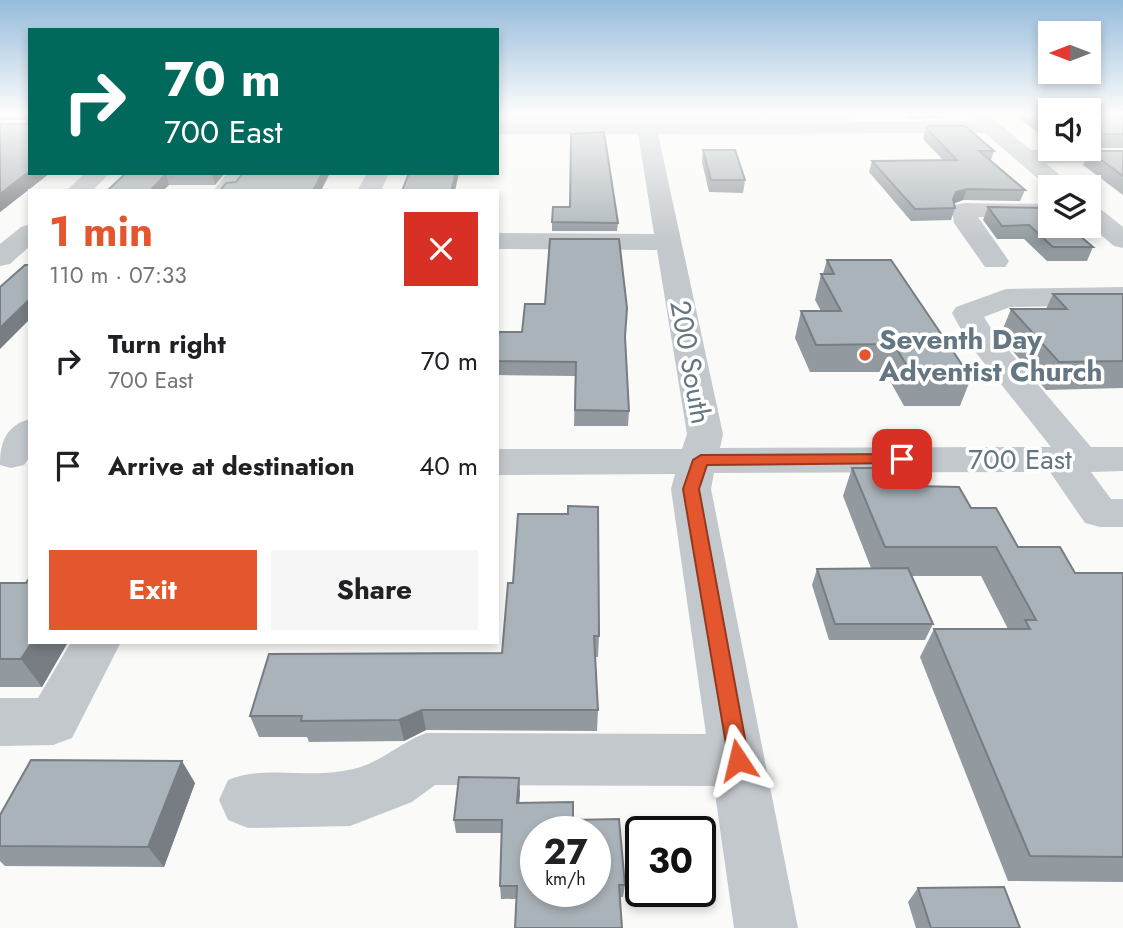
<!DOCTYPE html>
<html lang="en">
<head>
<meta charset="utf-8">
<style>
  :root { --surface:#fff; --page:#f6f6f6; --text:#202124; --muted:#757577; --accent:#e4572e }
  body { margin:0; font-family:Jost,sans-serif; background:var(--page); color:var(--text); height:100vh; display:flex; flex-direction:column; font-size:26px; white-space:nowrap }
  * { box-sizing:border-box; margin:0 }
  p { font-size:23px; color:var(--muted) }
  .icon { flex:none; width:38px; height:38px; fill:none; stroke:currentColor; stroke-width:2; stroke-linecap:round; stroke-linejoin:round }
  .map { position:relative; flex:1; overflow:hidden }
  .side { position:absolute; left:28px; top:189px; width:471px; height:455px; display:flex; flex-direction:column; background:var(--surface); border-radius:0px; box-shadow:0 4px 10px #0003 }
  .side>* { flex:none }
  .top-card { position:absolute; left:28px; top:28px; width:471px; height:147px; border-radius:0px; box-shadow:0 4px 10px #0003; background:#00695c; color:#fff; overflow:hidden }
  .needle { width:46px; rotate:270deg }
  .buttons { position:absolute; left:1038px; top:21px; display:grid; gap:14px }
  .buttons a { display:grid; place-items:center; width:63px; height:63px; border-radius:0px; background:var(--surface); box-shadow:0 4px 10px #0003; font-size:35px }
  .speed { position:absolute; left:520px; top:816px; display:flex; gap:14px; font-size:35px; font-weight:700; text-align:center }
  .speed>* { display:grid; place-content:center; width:91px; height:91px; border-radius:50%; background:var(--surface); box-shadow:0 4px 10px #0003; line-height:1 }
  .speed small { font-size:18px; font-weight:400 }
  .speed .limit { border:4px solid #111; border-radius:10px; background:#fff; color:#111 }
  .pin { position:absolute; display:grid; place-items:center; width:60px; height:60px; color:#fff; margin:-30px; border-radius:14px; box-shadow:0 4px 10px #0006 }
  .me { position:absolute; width:77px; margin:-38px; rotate:350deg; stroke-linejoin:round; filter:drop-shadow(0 0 5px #0008) }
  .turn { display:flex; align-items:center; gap:24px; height:147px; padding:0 21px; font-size:32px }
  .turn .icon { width:91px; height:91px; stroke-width:2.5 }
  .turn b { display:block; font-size:49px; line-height:60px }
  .round { display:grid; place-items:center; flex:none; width:74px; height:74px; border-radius:0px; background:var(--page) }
  .overview { display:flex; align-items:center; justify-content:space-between; height:119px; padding:0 21px }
  h1 { font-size:42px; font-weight:700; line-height:52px; color:var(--accent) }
  .action { display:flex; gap:14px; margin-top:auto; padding:14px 21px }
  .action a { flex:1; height:80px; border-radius:0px; background:var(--accent); color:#fff; font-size:28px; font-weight:700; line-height:80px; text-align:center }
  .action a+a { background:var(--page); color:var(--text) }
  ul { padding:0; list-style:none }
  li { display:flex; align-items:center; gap:21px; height:105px; padding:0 21px }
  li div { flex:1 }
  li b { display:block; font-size:26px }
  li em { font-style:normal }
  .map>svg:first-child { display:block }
  .green { fill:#dadfd7 }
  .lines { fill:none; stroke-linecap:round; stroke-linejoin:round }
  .minor { fill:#c3c8cc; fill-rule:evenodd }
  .wall { fill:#929a9f }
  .shaded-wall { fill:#777d82 }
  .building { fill:#aab3b9; stroke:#777d82; stroke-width:2; fill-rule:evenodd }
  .route { fill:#e4572e; stroke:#94391e; stroke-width:2 }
  .poi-dot { fill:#e4572e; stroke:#fff; stroke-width:2.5 }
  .labels { text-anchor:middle; stroke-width:7; stroke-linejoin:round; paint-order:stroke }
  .poi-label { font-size:28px; font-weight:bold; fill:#657683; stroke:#fff; text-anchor:start }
  .street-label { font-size:28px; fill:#657683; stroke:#fff }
</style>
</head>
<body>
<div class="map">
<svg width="1123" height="928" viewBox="0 0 1123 928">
  <rect width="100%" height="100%" fill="#fafaf8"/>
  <path class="green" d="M497 113H848L855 121 497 122Z"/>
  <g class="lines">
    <path class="minor" d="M965 113H986L1031 150H1123V162L1046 163 1073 187 1050 189 985 133 658 134 723 434 720 448 1051 447 969 344 952 313 956 307 1006 289 1123 287V305L1010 307 984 317 994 333 1091 447H1123V471L1091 472 1111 499H1123V527H1100L1085 523 1050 472 714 473 711 489 798 928H734L714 786 435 785 412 802 350 826 248 828 228 820 219 800 228 780C268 764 311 780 353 769 380 763 400 743 426 733L706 734 671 489 675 474 497 475V449H682L687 434 657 250 497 249V233L654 234 638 134H497V122L972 121Z
      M85 173H110L92 191H66Z
      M227 173H250L237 191H213Z
      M367 173H389L381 191H357Z
      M964 203 1050 204V218L978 217 1009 261 1005 267H985L954 223 952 210 955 205Z
      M1088 204 1097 206 1123 227V248L1114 246 1088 224Z
      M30 224V246L10 264 0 266V244L21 227Z
      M30 419V457L24 465 11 468 0 465C0 443 6 425 30 419Z
      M71 642H121L72 738 53 745 0 746V698H38Z"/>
  </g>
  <path class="wall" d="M0 113H30V173H50L0 212V124H27V120H0Z
    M903 113H944L942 118 909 119Z
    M1011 113H1050V141Z
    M1088 113H1123V148H1088Z
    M926 128 994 151 991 160 1025 190 1020 201 963 200 954 203 955 208 951 220 911 221 869 172 872 161 943 160 923 139Z
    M703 150 745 180 743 193 709 192 702 162Z
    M1089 151H1123V195L1083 165Z
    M126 173H225L215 185H169Z
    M988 207 1093 247 1087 261H1047L1024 239H997L983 220Z
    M552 222 618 223 617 231H552Z
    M827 260 971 378 960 406H904L885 372H810L795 338 801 311H821L815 300 821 274H823Z
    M1053 294H1123V388L1046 390 1000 336 1011 309H1046Z
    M625 339 629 411 628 426H574L575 376 497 375V343Z
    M852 468 914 486 971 508 1018 547 1075 573H1123V882L1008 881 920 657 934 629H1008L981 576H912L933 624 925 640H829L812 585 817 569 871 568 843 496Z
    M0 583 30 642H68L42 687H0Z
    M508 583 599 636 598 657H595L598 710 597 731 426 730 404 741 309 742 307 737H259L250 716 502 653Z
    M195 783 164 867 5 866 0 861V815Z
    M520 792 519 803 573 820 625 885 623 897 501 899 500 886 502 833H456L454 820Z
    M918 888 1020 928H916L908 902Z"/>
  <path class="shaded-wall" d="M30 171V173H50L0 212V194Z
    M213 173H225L215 185 212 174Z
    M322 173H330L321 191H313Z
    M456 173H459L455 191H451Z
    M166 174 169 185 163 191H150Z
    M967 189 963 200 953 204 949 210 956 192Z
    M30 299V319L0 349V328Z
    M32 642H68L42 687 21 659Z
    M422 710 426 730 404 741 399 720Z
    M182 761 195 783 164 867 148 847Z
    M519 778 520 792 518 817 517 803Z"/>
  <path class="building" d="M27 113H30V171L0 194V124H27Z
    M1035 113H1050V124Z
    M1088 113H1123V134H1088Z
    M929 126H965L994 151H979L1025 190 967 189 956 192 953 199 955 208 915 209 872 161 957 160 926 128Z
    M604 132 618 223 552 222 553 207H570L571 134Z
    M703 150H735L745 180H711Z
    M1089 151H1123V176Z
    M126 173H213L212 174H166L150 191H107Z
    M243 173H322L313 191H220L226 183 236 182Z
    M409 173H456L451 191H402Z
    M988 207 1047 208 1050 210V226H1068L1093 247H1053L1029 225 1002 226Z
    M550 239H619L627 308 625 337 629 411 575 410 576 362 497 361V343L499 332H522L525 304H545Z
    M827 260H891L971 378H914L894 344 816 345 801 311H841L821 274H834Z
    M25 265H30V299L0 328V287Z
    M1053 294H1123V361L1059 362 1011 309H1067Z
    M852 468H905L914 486 959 487 971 508H996L1018 547H1060L1075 573H1123V857L1030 856 934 629H1030L1025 620H1036L996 547H885Z
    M568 506 598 507 599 636H594L598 710H422L399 720 301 721 302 716H250L269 654 502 653 508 583H513L518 514H568Z
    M908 568 933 624H835L817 569Z
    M30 577V642H32L21 659H0V583H26Z
    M31 760 182 761 148 847 0 846V815Z
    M459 777 519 778 517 803 573 802V820L619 819 625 885H619L622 928H515L517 886H500L502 820H454ZM536 831H595V891H536Z
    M1004 887 1020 928H931L918 888Z"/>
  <linearGradient id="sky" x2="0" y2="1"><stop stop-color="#96bcdc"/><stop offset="0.47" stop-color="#fdfdfc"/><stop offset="1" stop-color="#fdfdfc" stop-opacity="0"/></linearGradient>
  <rect width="1123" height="243" fill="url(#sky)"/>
  <path class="route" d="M902 454 910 459 908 463 707 465 699 489 749 760 746 768 738 771 730 768 683 489 693 460 701 455Z"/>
  <circle class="poi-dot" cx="865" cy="355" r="7"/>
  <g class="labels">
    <g class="poi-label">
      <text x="879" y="349">Seventh Day<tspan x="879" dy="32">Adventist Church</tspan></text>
    </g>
    <g class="street-label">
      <text transform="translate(691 362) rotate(80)" y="10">200 South</text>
      <text x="1020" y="469">700 East</text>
    </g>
  </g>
</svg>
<div class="buttons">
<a><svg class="needle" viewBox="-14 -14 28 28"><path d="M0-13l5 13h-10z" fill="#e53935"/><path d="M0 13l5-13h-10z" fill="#757577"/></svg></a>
<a><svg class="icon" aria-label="sound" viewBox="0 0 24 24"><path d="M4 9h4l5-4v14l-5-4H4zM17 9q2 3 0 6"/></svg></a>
<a><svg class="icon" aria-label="layers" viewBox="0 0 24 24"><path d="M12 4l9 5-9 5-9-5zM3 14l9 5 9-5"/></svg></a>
</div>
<div class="speed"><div>27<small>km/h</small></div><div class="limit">30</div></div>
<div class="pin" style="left:902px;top:459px;background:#d93025"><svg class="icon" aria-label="arrive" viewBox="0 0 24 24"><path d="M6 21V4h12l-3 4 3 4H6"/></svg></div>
<svg class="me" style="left:738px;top:760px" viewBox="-20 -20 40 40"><path d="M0-17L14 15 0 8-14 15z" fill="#e4572e" stroke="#fff" stroke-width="4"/></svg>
<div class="top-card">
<div class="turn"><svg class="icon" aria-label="right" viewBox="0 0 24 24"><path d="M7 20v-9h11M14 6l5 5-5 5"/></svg><div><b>70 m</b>700 East</div></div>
</div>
<section class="side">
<div class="overview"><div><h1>1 min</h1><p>110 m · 07:33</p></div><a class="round" style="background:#d93025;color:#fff"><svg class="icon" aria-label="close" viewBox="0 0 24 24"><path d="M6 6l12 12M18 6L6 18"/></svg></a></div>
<ul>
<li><svg class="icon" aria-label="right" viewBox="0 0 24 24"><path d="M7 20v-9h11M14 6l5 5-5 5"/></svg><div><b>Turn right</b><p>700 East</p></div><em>70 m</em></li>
<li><svg class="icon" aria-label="arrive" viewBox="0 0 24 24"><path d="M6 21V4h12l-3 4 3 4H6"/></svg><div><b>Arrive at destination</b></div><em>40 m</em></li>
</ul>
<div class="action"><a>Exit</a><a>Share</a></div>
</section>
</div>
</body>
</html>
